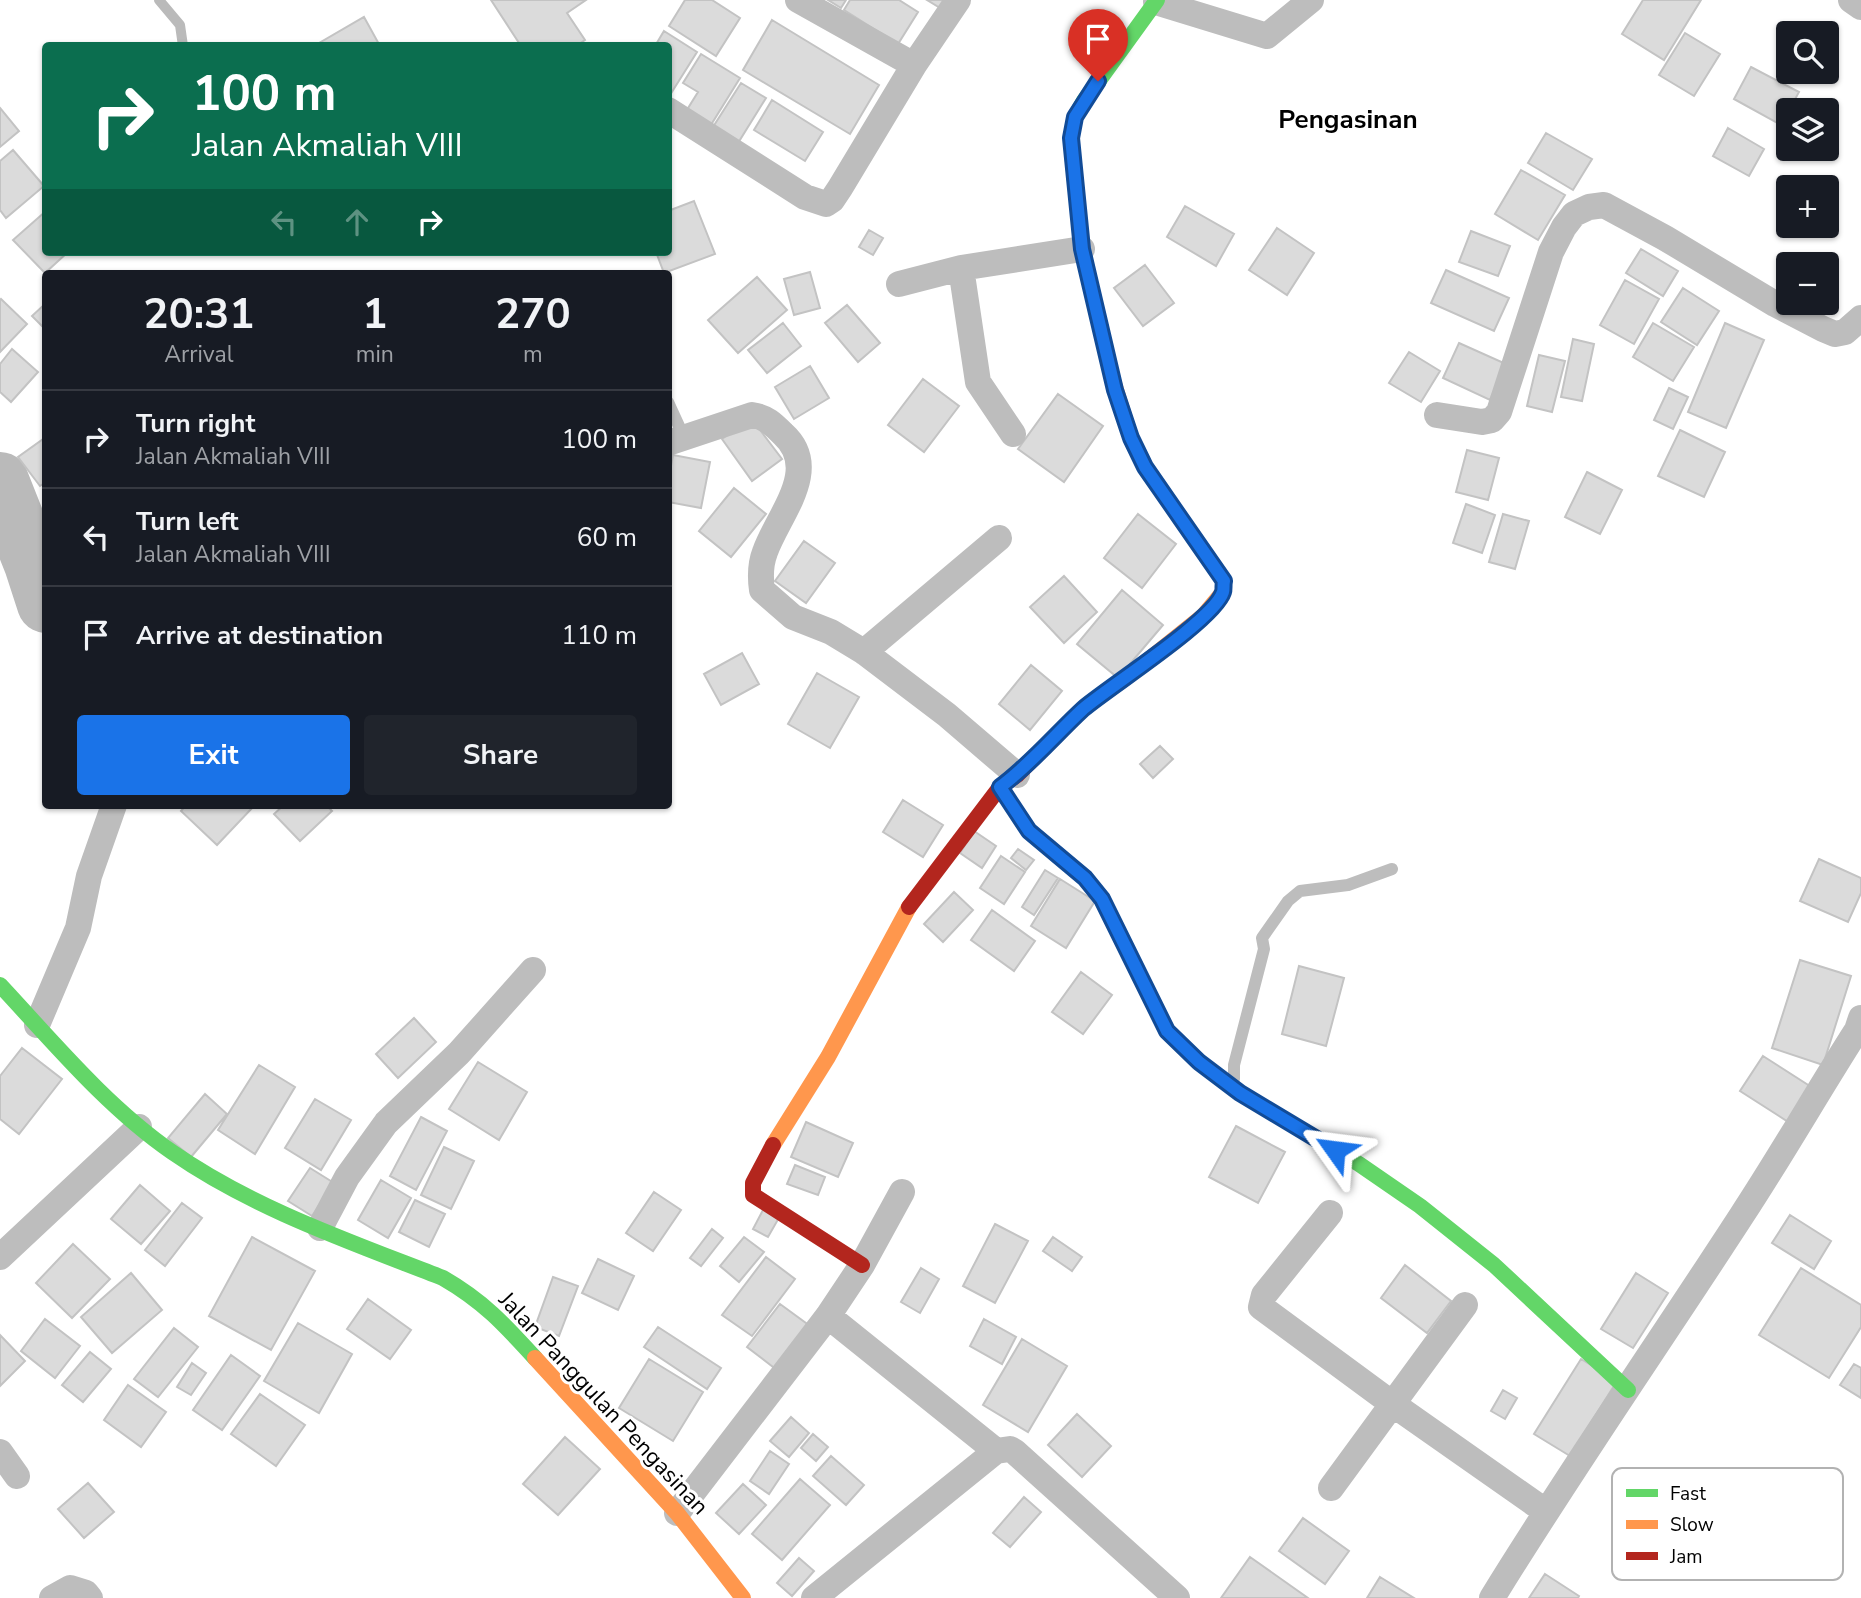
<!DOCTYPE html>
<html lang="en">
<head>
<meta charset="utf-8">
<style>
  :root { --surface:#171b24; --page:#20242c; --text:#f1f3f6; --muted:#9ea1a6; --line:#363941; --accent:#1a73e8 }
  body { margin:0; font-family:"Nunito Sans",sans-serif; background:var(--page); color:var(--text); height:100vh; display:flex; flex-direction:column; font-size:26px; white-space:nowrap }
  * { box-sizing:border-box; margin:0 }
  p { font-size:23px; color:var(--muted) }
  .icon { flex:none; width:38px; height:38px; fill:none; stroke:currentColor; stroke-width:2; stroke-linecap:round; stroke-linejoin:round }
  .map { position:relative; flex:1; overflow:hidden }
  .panel { position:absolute; left:42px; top:270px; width:630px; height:539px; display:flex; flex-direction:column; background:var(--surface); border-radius:7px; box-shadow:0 2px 5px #0004 }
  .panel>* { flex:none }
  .guide { position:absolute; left:42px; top:42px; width:630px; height:214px; border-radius:7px; box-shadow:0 2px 5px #0004; background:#0b6e4f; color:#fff; overflow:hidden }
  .fabs { position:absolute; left:1776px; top:21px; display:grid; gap:14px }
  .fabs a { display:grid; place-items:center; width:63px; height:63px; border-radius:7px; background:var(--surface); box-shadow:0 2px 5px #0004; font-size:35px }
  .pin { position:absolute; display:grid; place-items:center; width:60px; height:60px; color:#fff; margin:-72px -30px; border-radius:50% 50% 50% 0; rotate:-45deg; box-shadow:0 0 7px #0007 }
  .pin .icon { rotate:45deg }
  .me { position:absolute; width:77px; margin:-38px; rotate:301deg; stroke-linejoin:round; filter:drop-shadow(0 0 5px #0008) }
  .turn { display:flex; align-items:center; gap:24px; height:147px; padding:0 35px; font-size:32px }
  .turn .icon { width:91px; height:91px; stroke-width:2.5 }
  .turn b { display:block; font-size:49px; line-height:60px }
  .lanes { display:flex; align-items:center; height:66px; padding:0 35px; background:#0003; justify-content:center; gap:35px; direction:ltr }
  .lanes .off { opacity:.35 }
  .eta { display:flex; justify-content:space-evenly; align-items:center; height:119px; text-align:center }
  .eta b { font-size:42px; font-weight:700; line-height:49px }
  .cta { display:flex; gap:14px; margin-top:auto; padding:14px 35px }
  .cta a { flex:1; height:80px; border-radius:7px; background:var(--accent); color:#fff; font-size:28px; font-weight:700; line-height:80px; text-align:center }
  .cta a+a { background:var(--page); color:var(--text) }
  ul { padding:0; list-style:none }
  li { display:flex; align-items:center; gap:21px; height:98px; padding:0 35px; border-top:2px solid var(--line) }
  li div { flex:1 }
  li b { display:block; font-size:26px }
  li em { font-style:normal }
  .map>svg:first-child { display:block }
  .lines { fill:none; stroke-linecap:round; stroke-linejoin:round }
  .stream { stroke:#bababa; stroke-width:10 }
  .river { stroke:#bababa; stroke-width:58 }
  .building { fill:#dbdbdb; stroke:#c3c3c3; stroke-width:2 }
  .lane { stroke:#bdbdbd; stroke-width:12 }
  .street { stroke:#bdbdbd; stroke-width:26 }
  .fast { stroke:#63d668; stroke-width:16 }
  .slow { stroke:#ff974d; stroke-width:16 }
  .jam { stroke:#b3261e; stroke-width:16 }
  .route-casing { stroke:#114b97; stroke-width:18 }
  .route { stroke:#1a73e8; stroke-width:12 }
  .labels { text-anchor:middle; stroke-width:6; stroke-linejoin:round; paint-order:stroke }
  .street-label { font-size:23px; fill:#000; stroke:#fff }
  .quarter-label { font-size:26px; font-weight:bold; fill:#000; stroke:#fff }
  .key { fill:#fff; stroke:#b2b2b2; stroke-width:2 }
  .key-label { font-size:19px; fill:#000 }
</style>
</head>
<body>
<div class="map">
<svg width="1861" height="1598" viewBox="0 0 1861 1598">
  <rect width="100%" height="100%" fill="#fff"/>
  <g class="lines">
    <path class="stream" d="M159 0 180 25 183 46"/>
    <path class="river" d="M0 481 33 564 46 604"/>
  </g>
  <path class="building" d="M491 0H586L567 13 585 40 576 46H521Z
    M685 0H712L740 18 716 56 669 26Z
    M828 0H846L841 8Z
    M850 0H899L918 12 898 44 844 10Z
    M927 0H945L940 8Z
    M1643 0H1701L1664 60 1622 34Z
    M364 17 380 46H314Z
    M772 20 879 85 850 134 743 70Z
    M664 31 697 52 670 95 668 46H655Z
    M1685 33 1720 54 1694 96 1659 75Z
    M701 54 740 78 709 128 685 113 698 92 683 83Z
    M1751 67 1799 92 1781 125 1734 99Z
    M741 83 766 98 738 143 713 127Z
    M772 100 823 132 805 161 754 130Z
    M0 108 19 131 0 147Z
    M1728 128 1764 149 1749 176 1713 156Z
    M1546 133 1592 159 1573 190 1528 163Z
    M13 150 44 186 6 218 0 210V161Z
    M1521 170 1565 195 1538 240 1495 214Z
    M694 201 715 254 664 273 656 252H668V211Z
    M1185 206 1234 234 1216 266 1167 237Z
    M46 211V252H68L45 273 13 240Z
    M1277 228 1314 253 1287 295 1249 270Z
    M869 230 883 238 873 255 859 247Z
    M1471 231 1510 246 1498 276 1459 262Z
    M1641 249 1678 271 1663 296 1626 273Z
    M1145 265 1174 303 1143 326 1114 288Z
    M1446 270 1509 298 1494 331 1431 303Z
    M810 272 820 308 794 315 784 279Z
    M757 277 787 310 738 353 708 320Z
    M1625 280 1659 299 1634 344 1600 325Z
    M1683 288 1719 311 1697 345 1661 322Z
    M1 299 27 324 0 352V300Z
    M46 303V330L32 316Z
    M847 305 880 343 858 362 825 323Z
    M783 323 801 346 767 373 748 350Z
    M1653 323 1694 347 1673 381 1633 357Z
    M1725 323 1764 340 1726 428 1688 412Z
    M1573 339 1594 344 1582 401 1561 397Z
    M1459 343 1506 364 1490 400 1443 378Z
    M12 349 38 372 11 402 0 392V364Z
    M1409 352 1440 371 1421 402 1389 383Z
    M1539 355 1565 361 1552 412 1527 406Z
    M810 366 829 398 794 419 775 387Z
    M923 379 959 406 924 452 888 425Z
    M1669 388 1688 397 1673 429 1654 420Z
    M1058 394 1103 426 1064 482 1018 449Z
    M751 418 782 459 752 481 722 439Z
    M1680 430 1725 452 1704 497 1658 476Z
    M46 437V482L40 486 18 457Z
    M1467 450 1499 458 1488 500 1456 492Z
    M673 455 710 462 701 508 668 502V482Z
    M1587 472 1622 490 1600 534 1565 517Z
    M734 488 766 514 731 557 699 531Z
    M1466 504 1495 515 1482 553 1453 543Z
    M1138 514 1176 544 1142 588 1104 558Z
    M1503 514 1529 521 1515 569 1489 562Z
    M804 541 835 563 806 603 775 581Z
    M1064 576 1097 612 1064 643 1030 607Z
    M1122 590 1163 625 1118 678 1077 644Z
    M742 653 759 684 721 705 704 674Z
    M1031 665 1062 691 1030 730 999 704Z
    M817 673 859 697 830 748 788 724Z
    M1160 746 1173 759 1153 778 1140 764Z
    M903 800 943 825 923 857 883 832Z
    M186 805H252L254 806 217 845 181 811Z
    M284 805H326L332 811 300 841 274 814Z
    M974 831 996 846 982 868 960 853Z
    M1018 849 1034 860 1026 870 1011 858Z
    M1001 856 1025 872 1004 904 980 888Z
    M1819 859 1861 878V893L1848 922 1800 901Z
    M1045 870 1058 878 1034 915 1022 907Z
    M1060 879 1095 901 1066 948 1031 926Z
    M954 892 973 910 943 942 924 924Z
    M992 910 1035 941 1014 971 971 940Z
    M1800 960 1851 976 1823 1065 1772 1048Z
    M1299 966 1344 978 1326 1046 1282 1034Z
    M1081 972 1112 995 1083 1034 1052 1012Z
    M414 1018 436 1042 398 1078 376 1054Z
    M22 1048 62 1079 19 1134 0 1119V1076Z
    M1763 1056 1816 1090 1793 1125 1740 1091Z
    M478 1062 527 1092 499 1140 449 1109Z
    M259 1065 295 1087 255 1154 218 1130Z
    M205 1094 227 1114 191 1157 168 1138Z
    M315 1099 351 1120 321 1170 285 1148Z
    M421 1117 447 1131 416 1190 390 1176Z
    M806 1122 853 1143 838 1177 791 1157Z
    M1236 1126 1285 1152 1258 1203 1209 1177Z
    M444 1147 474 1161 451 1209 421 1195Z
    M795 1165 825 1177 818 1195 787 1184Z
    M310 1168 334 1183 312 1216 288 1201Z
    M381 1180 411 1198 388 1238 358 1220Z
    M140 1185 170 1211 141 1244 111 1219Z
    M654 1192 681 1210 653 1251 626 1233Z
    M415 1200 445 1214 429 1247 399 1232Z
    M182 1203 202 1218 165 1266 145 1250Z
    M764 1208 780 1216 768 1237 753 1229Z
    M1790 1215 1831 1241 1814 1269 1772 1243Z
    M995 1224 1028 1241 995 1303 963 1286Z
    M712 1229 723 1238 701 1266 690 1258Z
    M252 1237 315 1271 271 1350 209 1316Z
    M744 1237 764 1252 739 1282 720 1266Z
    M1053 1237 1082 1257 1072 1271 1043 1251Z
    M73 1244 110 1279 72 1318 36 1283Z
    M766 1257 795 1279 752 1336 722 1315Z
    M598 1259 634 1276 618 1310 582 1293Z
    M1405 1265 1451 1301 1427 1333 1381 1298Z
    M921 1268 939 1279 920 1313 901 1302Z
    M1801 1268 1861 1305V1327L1829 1378 1759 1335Z
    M131 1273 162 1310 112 1353 81 1317Z
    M1636 1273 1668 1293 1633 1348 1601 1329Z
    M553 1277 578 1286 559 1336 535 1327Z
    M368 1299 411 1330 390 1359 347 1329Z
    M780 1304 810 1326 777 1370 747 1347Z
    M45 1319 80 1346 55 1378 21 1351Z
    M984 1319 1016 1337 1002 1364 970 1346Z
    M298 1323 352 1354 319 1413 264 1381Z
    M658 1327 721 1368 707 1389 644 1347Z
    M174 1328 198 1347 158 1397 134 1379Z
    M0 1335 25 1361 0 1386Z
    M1022 1339 1067 1366 1028 1432 983 1405Z
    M90 1352 111 1369 83 1402 62 1385Z
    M231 1355 260 1376 222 1430 193 1410Z
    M649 1359 703 1392 673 1441 619 1408Z
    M1581 1359 1617 1381 1570 1456 1534 1434Z
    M192 1363 206 1373 191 1395 177 1387Z
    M1854 1364 1861 1368V1398L1840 1385Z
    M128 1385 166 1412 141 1447 104 1420Z
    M1503 1390 1517 1398 1505 1419 1491 1411Z
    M260 1394 305 1425 276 1466 231 1434Z
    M1077 1414 1111 1446 1082 1477 1048 1445Z
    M791 1417 809 1433 789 1457 770 1441Z
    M813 1434 828 1447 816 1461 801 1448Z
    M565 1437 600 1469 558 1515 523 1484Z
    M770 1451 789 1464 769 1494 750 1481Z
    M831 1456 864 1485 846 1505 813 1476Z
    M800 1479 830 1505 782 1560 752 1534Z
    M88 1483 114 1512 84 1538 58 1509Z
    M743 1484 766 1505 739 1534 716 1513Z
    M1024 1497 1041 1512 1010 1547 993 1533Z
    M1303 1518 1349 1551 1325 1584 1279 1551Z
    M1250 1557 1308 1598H1221Z
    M799 1558 814 1571 792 1596 777 1583Z
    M1545 1574 1579 1596 1578 1598H1529Z
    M1380 1577 1414 1598H1367Z"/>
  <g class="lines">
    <path class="lane" d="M668 402 684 437
      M1234 1079V1065L1264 949 1262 938 1288 901 1300 891 1348 885 1392 869"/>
    <path class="street" d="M798 0 914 65
      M1851 0 1861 7
      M1156 2 1267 36 1311 0
      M668 110 805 197 826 204 832 200 840 188 914 65 958 0
      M961 268 978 382 1013 434
      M899 284 961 268 1082 249
      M1437 415 1482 422 1492 420 1499 412 1551 252 1564 227 1574 214 1589 207 1604 205 1665 238 1775 304 1823 329 1835 334 1845 332 1861 318
      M668 443 752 415C766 417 773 424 783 434 822 469 778 515 765 552 760 565 760 576 762 590L793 617 831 632 864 652 947 715 1017 775
      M864 652 999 538
      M37 1025 78 928 89 876 114 805
      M1330 1213 1264 1295 1261 1307 1394 1405 1545 1511
      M320 1228 347 1177 386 1123 459 1053 533 970
      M0 1257 139 1127
      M828 1316 996 1451
      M0 1452 17 1476
      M1331 1488 1465 1305
      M677 1513 828 1316 862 1265 902 1192
      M52 1598 70 1588 86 1593 90 1598
      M814 1598 996 1451 1010 1449 1015 1452 1177 1598
      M1492 1598C1572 1468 1659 1343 1742 1215 1782 1154 1818 1091 1857 1030L1861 1018"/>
    <path class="fast" d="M1113 380 1082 249 1073 162 1071 138 1075 117 1084 101 1157 0
      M1000 787 1029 831 1085 878 1102 899 1167 1031 1199 1062 1240 1093 1359 1164 1420 1206 1494 1265 1628 1390
      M0 985C54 1043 107 1107 172 1152 254 1209 351 1242 443 1278 483 1301 504 1324 535 1358"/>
    <path class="slow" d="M1040 752 1084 708 1127 677 1203 616 1223 592 1224 581 1145 467 1131 438 1113 380
      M773 1145 828 1057 909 907
      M535 1358 677 1513 743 1598"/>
    <path class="jam" d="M909 907 1000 787 1017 775 1040 752
      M773 1145 753 1183V1195L862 1265"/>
  </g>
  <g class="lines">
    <g class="route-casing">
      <path id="route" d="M1098 81 1075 117 1071 138 1082 249 1115 390 1131 438 1145 467 1224 581C1223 585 1224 589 1223 592 1214 620 1110 686 1083 709 1055 735 1031 764 1000 787L1029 831 1085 878 1102 899 1167 1031 1199 1062 1240 1093 1335 1150"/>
    </g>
    <use href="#route" class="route"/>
  </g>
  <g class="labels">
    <g class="street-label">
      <text transform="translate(604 1403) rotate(47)" y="8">Jalan Panggulan Pengasinan</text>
    </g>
    <g class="quarter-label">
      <text x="1348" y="128">Pengasinan</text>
    </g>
  </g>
  <rect x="1612" y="1468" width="231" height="112" rx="10" class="key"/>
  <rect x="1626" y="1489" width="32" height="8" fill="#63d668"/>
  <rect x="1626" y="1520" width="32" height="9" fill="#ff974d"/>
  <rect x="1626" y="1552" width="32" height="8" fill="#b3261e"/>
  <g class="key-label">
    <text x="1670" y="1500">Fast</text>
    <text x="1670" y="1531">Slow</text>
    <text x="1670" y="1563">Jam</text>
  </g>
</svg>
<div class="fabs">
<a><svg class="icon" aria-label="search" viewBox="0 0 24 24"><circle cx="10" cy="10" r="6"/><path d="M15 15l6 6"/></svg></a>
<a><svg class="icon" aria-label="layers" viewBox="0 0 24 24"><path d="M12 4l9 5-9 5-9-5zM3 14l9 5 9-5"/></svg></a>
<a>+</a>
<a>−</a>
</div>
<div class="pin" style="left:1098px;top:81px;background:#d93025"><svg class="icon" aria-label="arrive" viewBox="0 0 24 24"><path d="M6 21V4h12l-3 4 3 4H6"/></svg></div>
<svg class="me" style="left:1335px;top:1150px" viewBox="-20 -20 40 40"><path d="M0-17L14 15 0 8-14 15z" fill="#1a73e8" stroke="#fff" stroke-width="4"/></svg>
<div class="guide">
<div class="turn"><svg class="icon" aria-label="right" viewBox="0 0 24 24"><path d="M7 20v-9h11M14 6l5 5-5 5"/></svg><div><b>100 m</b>Jalan Akmaliah VIII</div></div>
<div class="lanes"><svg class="icon off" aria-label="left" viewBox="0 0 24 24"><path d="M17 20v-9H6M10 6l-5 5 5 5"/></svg><svg class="icon off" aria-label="ahead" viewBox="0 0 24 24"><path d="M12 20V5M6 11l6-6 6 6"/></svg><svg class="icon" aria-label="right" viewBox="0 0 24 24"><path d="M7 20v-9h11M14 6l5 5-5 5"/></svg></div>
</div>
<section class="panel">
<div class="eta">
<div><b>20:31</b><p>Arrival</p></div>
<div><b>1</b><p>min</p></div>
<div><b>270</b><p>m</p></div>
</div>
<ul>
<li><svg class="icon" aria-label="right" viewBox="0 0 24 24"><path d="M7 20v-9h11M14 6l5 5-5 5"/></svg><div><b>Turn right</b><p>Jalan Akmaliah VIII</p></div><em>100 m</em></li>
<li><svg class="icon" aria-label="left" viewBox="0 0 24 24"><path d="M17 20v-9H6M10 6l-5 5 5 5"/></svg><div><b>Turn left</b><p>Jalan Akmaliah VIII</p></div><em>60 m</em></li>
<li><svg class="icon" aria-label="arrive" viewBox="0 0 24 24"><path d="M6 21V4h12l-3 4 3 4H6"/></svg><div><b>Arrive at destination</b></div><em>110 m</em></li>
</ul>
<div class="cta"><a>Exit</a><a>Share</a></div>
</section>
</div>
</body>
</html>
